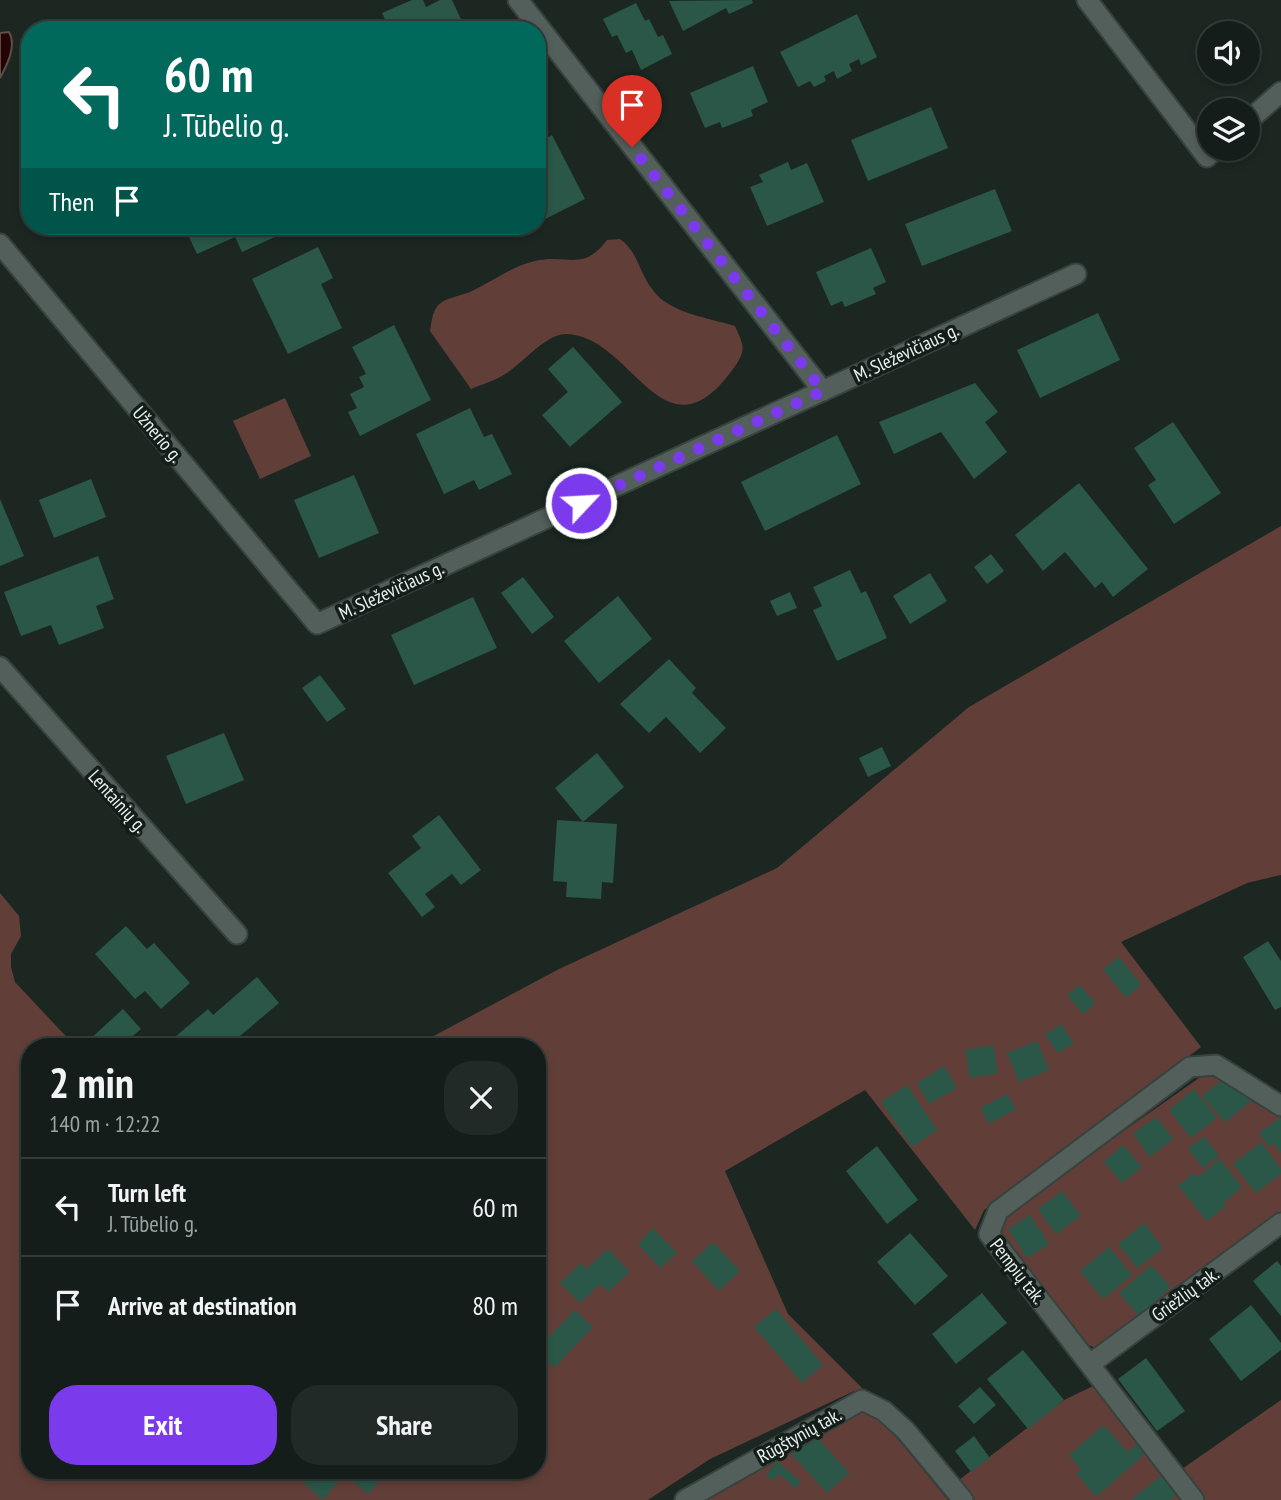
<!DOCTYPE html>
<html lang="en">
<head>
<meta charset="utf-8">
<style>
  :root { --surface:#151d1a; --page:#222a27; --text:#f1f3f6; --muted:#9da2a2; --line:#343b39; --accent:#7c3aed }
  body { margin:0; font-family:"PT Sans Narrow",sans-serif; background:var(--page); color:var(--text); height:100vh; display:flex; flex-direction:column; font-size:26px; white-space:nowrap }
  * { box-sizing:border-box; margin:0 }
  p { font-size:23px; color:var(--muted) }
  .icon { flex:none; width:38px; height:38px; fill:none; stroke:currentColor; stroke-width:2; stroke-linecap:round; stroke-linejoin:round }
  .map { position:relative; flex:1; overflow:hidden }
  .drawer { position:absolute; left:21px; top:1038px; width:525px; height:441px; display:flex; flex-direction:column; background:var(--surface); border-radius:28px; box-shadow:0 4px 10px #0003,0 0 0 2px var(--line) }
  .drawer>* { flex:none }
  .top-card { position:absolute; left:21px; top:21px; width:525px; height:214px; border-radius:28px; box-shadow:0 4px 10px #0003,0 0 0 2px var(--line); background:#00695c; color:#fff; overflow:hidden }
  .tools { position:absolute; left:1197px; top:21px; display:grid; gap:14px }
  .tools a { display:grid; place-items:center; width:63px; height:63px; border-radius:50%; background:var(--surface); box-shadow:0 4px 10px #0003,0 0 0 2px var(--line); font-size:35px }
  .pin { position:absolute; display:grid; place-items:center; width:60px; height:60px; color:#fff; margin:-72px -30px; border-radius:50% 50% 50% 0; rotate:-45deg; box-shadow:0 0 7px #0007 }
  .pin .icon { rotate:45deg }
  .me { position:absolute; width:77px; margin:-38px; rotate:65deg; stroke-linejoin:round; filter:drop-shadow(0 0 5px #0008) }
  .turn { display:flex; align-items:center; gap:24px; height:147px; padding:0 28px; font-size:32px }
  .turn .icon { width:91px; height:91px; stroke-width:2.5 }
  .turn b { display:block; font-size:49px; line-height:60px }
  .then { display:flex; align-items:center; height:66px; padding:0 28px; background:#0003; gap:14px; font-size:26px }
  .round { display:grid; place-items:center; flex:none; width:74px; height:74px; border-radius:28px; background:var(--page) }
  .summary { display:flex; align-items:center; justify-content:space-between; height:119px; padding:0 28px }
  h1 { font-size:42px; font-weight:700; line-height:52px }
  .cta { display:flex; gap:14px; margin-top:auto; padding:14px 28px }
  .cta a { flex:1; height:80px; border-radius:28px; background:var(--accent); color:#fff; font-size:28px; font-weight:700; line-height:80px; text-align:center }
  .cta a+a { background:var(--page); color:var(--text) }
  ul { padding:0; list-style:none }
  li { display:flex; align-items:center; gap:21px; height:98px; padding:0 28px; border-top:2px solid var(--line) }
  li div { flex:1 }
  li b { display:block; font-size:26px }
  li em { font-style:normal }
  .map>svg:first-child { display:block }
  .green { fill:#613f38 }
  .water { fill:#240402; stroke:#5f4b49; stroke-width:2 }
  .building { fill:#2a5747 }
  .lines { fill:none; stroke-linecap:round; stroke-linejoin:round }
  .minor-casing { stroke:#38423e; stroke-width:23 }
  .minor { stroke:#535f5a; stroke-width:19 }
  .route { stroke:#7c3aed; stroke-width:12; stroke-dasharray:0 21.6 }
  .labels { text-anchor:middle; stroke-width:7; stroke-linejoin:round; paint-order:stroke }
  .street-label { font-size:19px; fill:#eaf1ee; stroke:#131d19 }
</style>
</head>
<body>
<div class="map">
<svg width="1281" height="1500" viewBox="0 0 1281 1500">
  <rect width="100%" height="100%" fill="#1c2722"/>
  <path class="green" d="M620 239C638 252 639 272 652 289 668 313 709 318 735 326 744 346 747 350 733 369 663 466 633 335 566 334 545 334 524 363 505 374 495 381 482 384 471 389L430 331C432 321 432 308 442 302 450 297 463 295 472 291 491 282 515 265 535 261 568 253 582 273 607 240Z
    M285 398 311 456 260 479 233 421Z
    M1281 526V875L1247 883 1121 942 1201 1047 984 1210 975 1230 865 1090 725 1171 788 1314 866 1392 854 1391 710 1459 648 1500H0V893L19 916 21 936 11 954V967L15 982 75 1046H30V1470H537V1046H415L559 969 777 868 969 707Z
    M1218 1072 1281 1111V1216L1100 1349 1088 1345 995 1234 1001 1217 1206 1073Z
    M1093 1386 1169 1478 1281 1400V1500H975L959 1480 1064 1400Z
    M852 1413H869L883 1421 948 1500H701Z"/>
  <path class="water" d="M9 32C17 46 7 65 0 78V33Z"/>
  <path class="building" d="M412 0H423L426 7 440 0H452L466 30H390L382 13Z
    M752 0 753 3 729 14 726 8 683 31 669 1Z
    M636 3 645 21 649 19 658 37 663 35 672 54 641 70 632 50 626 53 617 35 612 37 603 19Z
    M857 14 877 57 861 65 859 59 849 64 852 71 837 79 834 71 824 76 826 81 814 87 810 81 798 87 780 52Z
    M753 66 768 102 751 110 753 116 722 128 720 122 705 128 690 93Z
    M931 107 948 148 868 181 851 140Z
    M552 135 585 199 537 223V143Z
    M788 162 791 170 807 163 824 202 767 226 750 187 763 182 759 175Z
    M995 189 1012 231 922 266 905 224Z
    M184 226H299L242 252 235 237 197 254Z
    M513 226H533L517 234Z
    M318 247 333 278 321 284 342 328 288 354 252 279Z
    M871 248 886 282 873 288 876 294 845 307 842 301 831 306 816 272Z
    M1098 313 1120 360 1040 398 1017 350Z
    M394 325 431 400 360 436 348 412 357 408 350 394 364 387 359 377 366 374 352 347Z
    M573 347 622 402 570 447 542 415 568 392 548 369Z
    M975 383 998 412 985 422 1007 452 974 479 941 432 894 454 879 422Z
    M470 408 484 437 492 434 512 474 479 490 474 480 444 494 416 434Z
    M1173 422 1221 493 1174 524 1148 485 1156 480 1134 448Z
    M837 435 861 484 765 531 741 482Z
    M354 475 379 533 319 558 294 500Z
    M91 479 106 517 54 538 39 500Z
    M1079 483 1148 569 1113 597 1102 582 1095 588 1065 552 1043 571 1015 535Z
    M0 499 24 556 0 566Z
    M991 554 1004 571 987 584 974 567Z
    M98 556 114 599 96 606 104 628 59 645 51 625 21 636 4 592Z
    M850 570 861 593 866 591 887 638 837 661 813 610 822 606 813 587Z
    M930 573 947 601 910 624 893 596Z
    M523 577 554 617 532 634 501 593Z
    M790 592 797 608 777 616 770 601Z
    M618 596 652 639 599 683 564 641Z
    M473 597 497 648 414 685 391 635Z
    M669 659 696 688 692 693 726 728 700 753 666 717 649 733 620 704Z
    M320 675 346 709 327 722 302 688Z
    M224 733 244 780 186 804 166 756Z
    M882 747 891 766 868 777 859 758Z
    M597 753 624 787 583 822 555 788Z
    M439 815 481 870 461 885 452 874 425 894 435 907 422 917 388 873 421 848 412 836Z
    M557 820 617 824 613 883 602 882 601 899 566 897 567 882 553 881Z
    M126 926 147 949 154 943 190 983 161 1009 145 991 135 999 95 954Z
    M1268 941 1281 961V1007L1275 1010 1243 957Z
    M1119 957 1141 985 1126 998 1103 969Z
    M257 977 279 1003 228 1046H204L199 1040 191 1046H183L175 1037 208 1009 213 1015Z
    M1080 985 1095 1003 1083 1014 1067 995Z
    M123 1009 141 1029 121 1046H94L89 1040Z
    M1061 1024 1074 1043 1058 1053 1045 1035Z
    M1037 1041 1049 1070 1019 1082 1007 1053Z
    M993 1045 998 1073 970 1078 965 1050Z
    M944 1066 957 1088 929 1104 917 1083Z
    M1225 1078 1235 1082 1251 1101 1225 1122 1202 1096Z
    M907 1085 937 1130 912 1147 881 1102Z
    M1194 1089 1217 1118 1191 1138 1169 1110Z
    M1007 1094 1016 1109 989 1124 980 1108Z
    M1156 1117 1173 1139 1150 1157 1133 1134Z
    M1281 1117V1153L1273 1143 1269 1147 1259 1133Z
    M1204 1136 1219 1156 1203 1168 1188 1149Z
    M1261 1142 1281 1169V1174L1256 1193 1233 1164Z
    M1123 1145 1142 1167 1122 1183 1104 1162Z
    M877 1146 918 1200 887 1224 846 1171Z
    M1220 1159 1242 1187 1223 1203 1226 1206 1207 1221 1178 1186 1194 1173 1198 1177Z
    M1062 1191 1081 1216 1056 1234 1038 1209Z
    M1030 1215 1049 1244 1027 1258 1008 1229Z
    M1144 1223 1163 1248 1137 1268 1118 1244Z
    M653 1228 677 1253 660 1268 638 1244Z
    M910 1233 948 1276 915 1305 877 1262Z
    M713 1242 740 1271 719 1291 692 1261Z
    M1109 1247 1132 1275 1103 1299 1080 1271Z
    M608 1249 630 1272 608 1292 600 1284 580 1303 560 1283 581 1263 586 1269Z
    M1277 1261 1281 1266V1316L1253 1281Z
    M1151 1265 1171 1287 1139 1316 1119 1293Z
    M982 1293 1007 1323 956 1364 932 1334Z
    M1251 1305 1281 1343V1350L1241 1381 1209 1339Z
    M776 1309 823 1365 802 1383 754 1327Z
    M575 1310 593 1327 554 1368 537 1349Z
    M1023 1350 1064 1400 1028 1429 987 1379Z
    M1146 1358 1185 1411 1157 1431 1118 1379Z
    M980 1387 996 1405 974 1424 958 1406Z
    M1104 1425 1128 1452 1139 1442 1147 1452 1096 1497 1076 1473 1081 1469 1069 1455Z
    M814 1434 849 1473 827 1493 792 1455Z
    M974 1436 990 1458 971 1472 955 1451Z
    M777 1461 801 1482 795 1488 779 1474 773 1481 766 1475Z
    M315 1470H339L344 1474 323 1500 304 1483Z
    M362 1470H372L381 1479 368 1494 353 1481Z
    M1163 1474 1178 1493 1170 1500H1131Z"/>
  <g class="lines">
    <g class="minor-casing">
      <path id="minor" d="M518 0 823 391
        M1087 0 1207 157 1216 149
        M1248 121 1281 92
        M0 244 317 624 1076 274
        M0 667 237 934
        M1090 1364 1281 1223
        M685 1500 862 1400 884 1411 906 1431 963 1500
        M1194 1500 989 1234 998 1211 1190 1067 1216 1065 1281 1106"/>
    </g>
    <use href="#minor" class="minor"/>
  </g>
  <g class="lines">
    <path class="route" d="M581 503 823 391 632 147"/>
  </g>
  <g class="labels">
    <g class="street-label">
      <text transform="translate(906 352) rotate(-25)" y="7">M. Sleževičiaus g.</text>
      <text transform="translate(158 434) rotate(50)" y="7">Užnerio g.</text>
      <text transform="translate(391 590) rotate(-25)" y="7">M. Sleževičiaus g.</text>
      <text transform="translate(118 801) rotate(48)" y="7">Lentainių g.</text>
      <text transform="translate(1018 1271) rotate(52)" y="7">Pempių tak.</text>
      <text transform="translate(1185 1294) rotate(-36)" y="7">Griežlių tak.</text>
      <text transform="translate(799 1435) rotate(-29)" y="7">Rūgštynių tak.</text>
    </g>
  </g>
</svg>
<div class="tools">
<a><svg class="icon" aria-label="sound" viewBox="0 0 24 24"><path d="M4 9h4l5-4v14l-5-4H4zM17 9q2 3 0 6"/></svg></a>
<a><svg class="icon" aria-label="layers" viewBox="0 0 24 24"><path d="M12 4l9 5-9 5-9-5zM3 14l9 5 9-5"/></svg></a>
</div>
<div class="pin" style="left:632px;top:147px;background:#d93025"><svg class="icon" aria-label="arrive" viewBox="0 0 24 24"><path d="M6 21V4h12l-3 4 3 4H6"/></svg></div>
<svg class="me" style="left:581px;top:503px" viewBox="-20 -20 40 40"><circle r="17" fill="#7c3aed" stroke="#fff" stroke-width="3"/><path d="M0-11L8 9 0 5-8 9z" fill="#fff"/></svg>
<div class="top-card">
<div class="turn"><svg class="icon" aria-label="left" viewBox="0 0 24 24"><path d="M17 20v-9H6M10 6l-5 5 5 5"/></svg><div><b>60 m</b>J. Tūbelio g.</div></div>
<div class="then">Then<svg class="icon" aria-label="arrive" viewBox="0 0 24 24"><path d="M6 21V4h12l-3 4 3 4H6"/></svg></div>
</div>
<section class="drawer">
<div class="summary"><div><h1>2 min</h1><p>140 m · 12:22</p></div><a class="round"><svg class="icon" aria-label="close" viewBox="0 0 24 24"><path d="M6 6l12 12M18 6L6 18"/></svg></a></div>
<ul>
<li><svg class="icon" aria-label="left" viewBox="0 0 24 24"><path d="M17 20v-9H6M10 6l-5 5 5 5"/></svg><div><b>Turn left</b><p>J. Tūbelio g.</p></div><em>60 m</em></li>
<li><svg class="icon" aria-label="arrive" viewBox="0 0 24 24"><path d="M6 21V4h12l-3 4 3 4H6"/></svg><div><b>Arrive at destination</b></div><em>80 m</em></li>
</ul>
<div class="cta"><a>Exit</a><a>Share</a></div>
</section>
</div>
</body>
</html>
